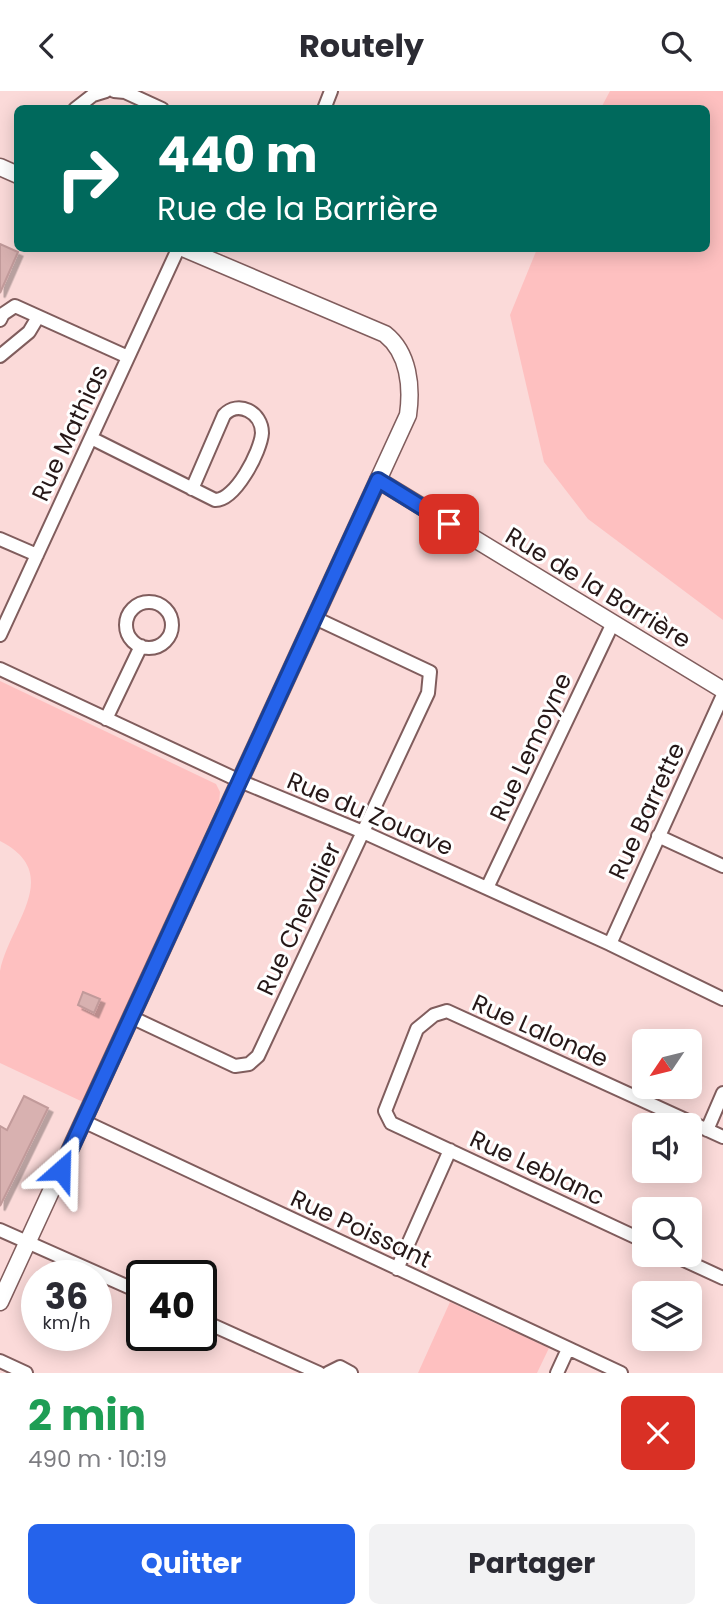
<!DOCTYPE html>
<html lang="fr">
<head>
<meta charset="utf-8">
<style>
  :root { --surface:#fff; --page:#f2f2f3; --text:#2b2b33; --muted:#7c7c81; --accent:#2563eb }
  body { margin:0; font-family:Poppins,sans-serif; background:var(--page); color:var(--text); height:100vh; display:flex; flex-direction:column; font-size:26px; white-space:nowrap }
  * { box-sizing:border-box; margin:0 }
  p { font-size:23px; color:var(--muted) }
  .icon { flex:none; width:38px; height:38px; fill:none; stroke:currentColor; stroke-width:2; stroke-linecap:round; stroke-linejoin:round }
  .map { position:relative; height:1282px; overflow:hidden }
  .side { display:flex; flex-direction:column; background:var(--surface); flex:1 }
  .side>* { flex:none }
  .guide { position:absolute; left:14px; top:14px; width:696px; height:147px; border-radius:10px; box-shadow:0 4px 18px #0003; background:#00695c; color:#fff; overflow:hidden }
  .needle { width:46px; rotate:235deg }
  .buttons { position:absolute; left:632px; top:938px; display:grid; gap:14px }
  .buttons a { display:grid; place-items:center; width:70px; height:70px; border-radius:10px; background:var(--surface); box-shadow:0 4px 18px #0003; font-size:35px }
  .speed { position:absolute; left:21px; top:1169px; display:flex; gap:14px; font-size:35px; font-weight:700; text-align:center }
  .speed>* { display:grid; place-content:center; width:91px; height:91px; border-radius:50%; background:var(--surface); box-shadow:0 4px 18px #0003; line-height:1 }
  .speed small { font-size:18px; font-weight:400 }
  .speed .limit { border:4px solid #111; border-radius:10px; background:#fff; color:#111 }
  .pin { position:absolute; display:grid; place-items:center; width:60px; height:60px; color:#fff; margin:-30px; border-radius:14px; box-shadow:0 4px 10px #0006 }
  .me { position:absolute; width:77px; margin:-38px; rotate:25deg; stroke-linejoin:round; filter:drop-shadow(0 0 5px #0008) }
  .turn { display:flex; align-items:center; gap:24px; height:147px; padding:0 28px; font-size:32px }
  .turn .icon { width:91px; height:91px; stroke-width:2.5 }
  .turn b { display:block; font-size:49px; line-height:60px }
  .round { display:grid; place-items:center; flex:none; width:74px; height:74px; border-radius:10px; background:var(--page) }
  .head { display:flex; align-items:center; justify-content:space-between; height:119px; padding:0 28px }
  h1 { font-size:42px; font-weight:700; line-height:52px; color:#1e9e55 }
  .button { display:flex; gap:14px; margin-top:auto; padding:14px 28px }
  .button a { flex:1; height:80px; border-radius:10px; background:var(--accent); color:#fff; font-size:28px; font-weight:700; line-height:80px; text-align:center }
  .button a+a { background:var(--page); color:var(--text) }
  header { display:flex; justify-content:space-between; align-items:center; height:91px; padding:0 28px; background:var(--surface); font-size:32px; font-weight:700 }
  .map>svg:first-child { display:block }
  .green { fill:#fec0c0 }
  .building { fill:#d8b1b0; stroke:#c19a9a; stroke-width:2; filter:url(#shadow) }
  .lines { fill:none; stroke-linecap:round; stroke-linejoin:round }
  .minor-casing { stroke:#805d5d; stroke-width:16 }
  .tertiary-casing { stroke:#805d5d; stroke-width:19 }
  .minor { stroke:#fff; stroke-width:12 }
  .tertiary { stroke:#fff; stroke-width:16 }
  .route-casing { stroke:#184099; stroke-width:18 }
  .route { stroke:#2563eb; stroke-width:12 }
  .labels { text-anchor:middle; stroke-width:6; stroke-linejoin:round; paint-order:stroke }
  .street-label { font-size:24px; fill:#261818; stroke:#fff }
</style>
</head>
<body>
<header><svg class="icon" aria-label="back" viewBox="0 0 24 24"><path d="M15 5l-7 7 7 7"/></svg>Routely<svg class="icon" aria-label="search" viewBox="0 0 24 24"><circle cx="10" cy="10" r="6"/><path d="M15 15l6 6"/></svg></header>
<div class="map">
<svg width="723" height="1282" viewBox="0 0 723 1282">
  <defs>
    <filter id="shadow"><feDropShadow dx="4.5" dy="4.5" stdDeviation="0" flood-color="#0004"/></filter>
  </defs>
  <rect width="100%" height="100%" fill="#fbdad9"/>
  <path class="green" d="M610 0H723V529L588 428 544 371 510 224 537 158H707V18L601 17Z
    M0 590 216 693 220 701 219 711 83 1011 0 972C0 945 0 906 0 880 9 833 65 783 0 750Z
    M450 1211 549 1257 537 1282H418Z"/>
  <path class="building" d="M0 153 18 161 0 202Z
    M83 901 100 908 94 922 78 914Z
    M24 1005 48 1017 0 1115V1035L7 1039Z"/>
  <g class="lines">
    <g class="minor-casing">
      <path id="minor" d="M114 0 125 1 162 18
        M75 18 93 4 106 0
        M324 18 331 0
        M0 229 3 223 15 215 128 266
        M0 265 29 241 38 226
        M91 347 215 409C235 410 261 360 262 342 262 321 238 309 224 324L192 398
        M0 448 37 464
        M126 534a23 23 0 1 1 46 0a23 23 0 1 1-46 0Z
        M0 544 178 158
        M0 578 240 690 363 741 610 853 723 908
        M106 628 141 555
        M658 745 723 775
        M487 797 612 534
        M610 853 723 604
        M131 926 235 975 249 973 258 965 428 602 430 581 315 527
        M83 1030 621 1282
        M707 1039 723 1002
        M0 1139 142 1202
        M644 1150 391 1032 385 1020 417 938 434 924 447 920 723 1046
        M673 1164 723 1187
        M397 1178 450 1059
        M201 1229 319 1282
        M0 1270 26 1282
        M328 1282 340 1276 351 1282
        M557 1282 568 1258"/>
    </g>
    <g class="tertiary-casing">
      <path id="tertiary" d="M0 76 18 84
        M378 389 723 599
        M0 1211 408 324C412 296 409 262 385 243L185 158"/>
    </g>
    <use href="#minor" class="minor"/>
    <use href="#tertiary" class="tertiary"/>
  </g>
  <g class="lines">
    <g class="route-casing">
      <path id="route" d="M61 1079 378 389 449 433"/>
    </g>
    <use href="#route" class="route"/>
  </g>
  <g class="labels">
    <g class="street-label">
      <text transform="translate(70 342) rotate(-65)" y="8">Rue Mathias</text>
      <text transform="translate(598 497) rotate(31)" y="8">Rue de la Barrière</text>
      <text transform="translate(531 656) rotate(-65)" y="8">Rue Lemoyne</text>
      <text transform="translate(647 720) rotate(-65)" y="8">Rue Barrette</text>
      <text transform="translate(370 723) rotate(23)" y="8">Rue du Zouave</text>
      <text transform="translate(299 828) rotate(-65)" y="8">Rue Chevalier</text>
      <text transform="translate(540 940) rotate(24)" y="8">Rue Lalonde</text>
      <text transform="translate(537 1077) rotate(25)" y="8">Rue Leblanc</text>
      <text transform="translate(361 1138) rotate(25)" y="8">Rue Poissant</text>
    </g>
  </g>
</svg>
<div class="buttons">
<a><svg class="needle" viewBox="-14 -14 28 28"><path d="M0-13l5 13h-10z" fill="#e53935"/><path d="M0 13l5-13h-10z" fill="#7c7c81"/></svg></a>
<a><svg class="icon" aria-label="sound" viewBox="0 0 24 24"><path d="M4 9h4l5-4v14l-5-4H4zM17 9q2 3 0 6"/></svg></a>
<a><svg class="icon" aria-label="search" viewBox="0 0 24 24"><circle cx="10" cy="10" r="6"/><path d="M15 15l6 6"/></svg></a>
<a><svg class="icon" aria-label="layers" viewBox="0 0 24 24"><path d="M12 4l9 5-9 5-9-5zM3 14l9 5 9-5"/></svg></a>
</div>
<div class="speed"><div>36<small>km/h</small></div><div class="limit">40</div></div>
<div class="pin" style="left:449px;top:433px;background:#d93025"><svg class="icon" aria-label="arrive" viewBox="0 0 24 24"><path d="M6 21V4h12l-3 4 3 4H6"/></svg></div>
<svg class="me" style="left:61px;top:1079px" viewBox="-20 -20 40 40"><path d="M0-17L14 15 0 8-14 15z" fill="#2563eb" stroke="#fff" stroke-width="4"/></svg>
<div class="guide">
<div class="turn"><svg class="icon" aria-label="right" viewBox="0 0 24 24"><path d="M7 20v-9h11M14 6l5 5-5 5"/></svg><div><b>440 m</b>Rue de la Barrière</div></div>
</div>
</div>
<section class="side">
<div class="head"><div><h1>2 min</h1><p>490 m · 10:19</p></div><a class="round" style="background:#d93025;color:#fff"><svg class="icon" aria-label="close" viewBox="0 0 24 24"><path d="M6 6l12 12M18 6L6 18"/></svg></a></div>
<div class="button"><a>Quitter</a><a>Partager</a></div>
</section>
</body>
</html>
